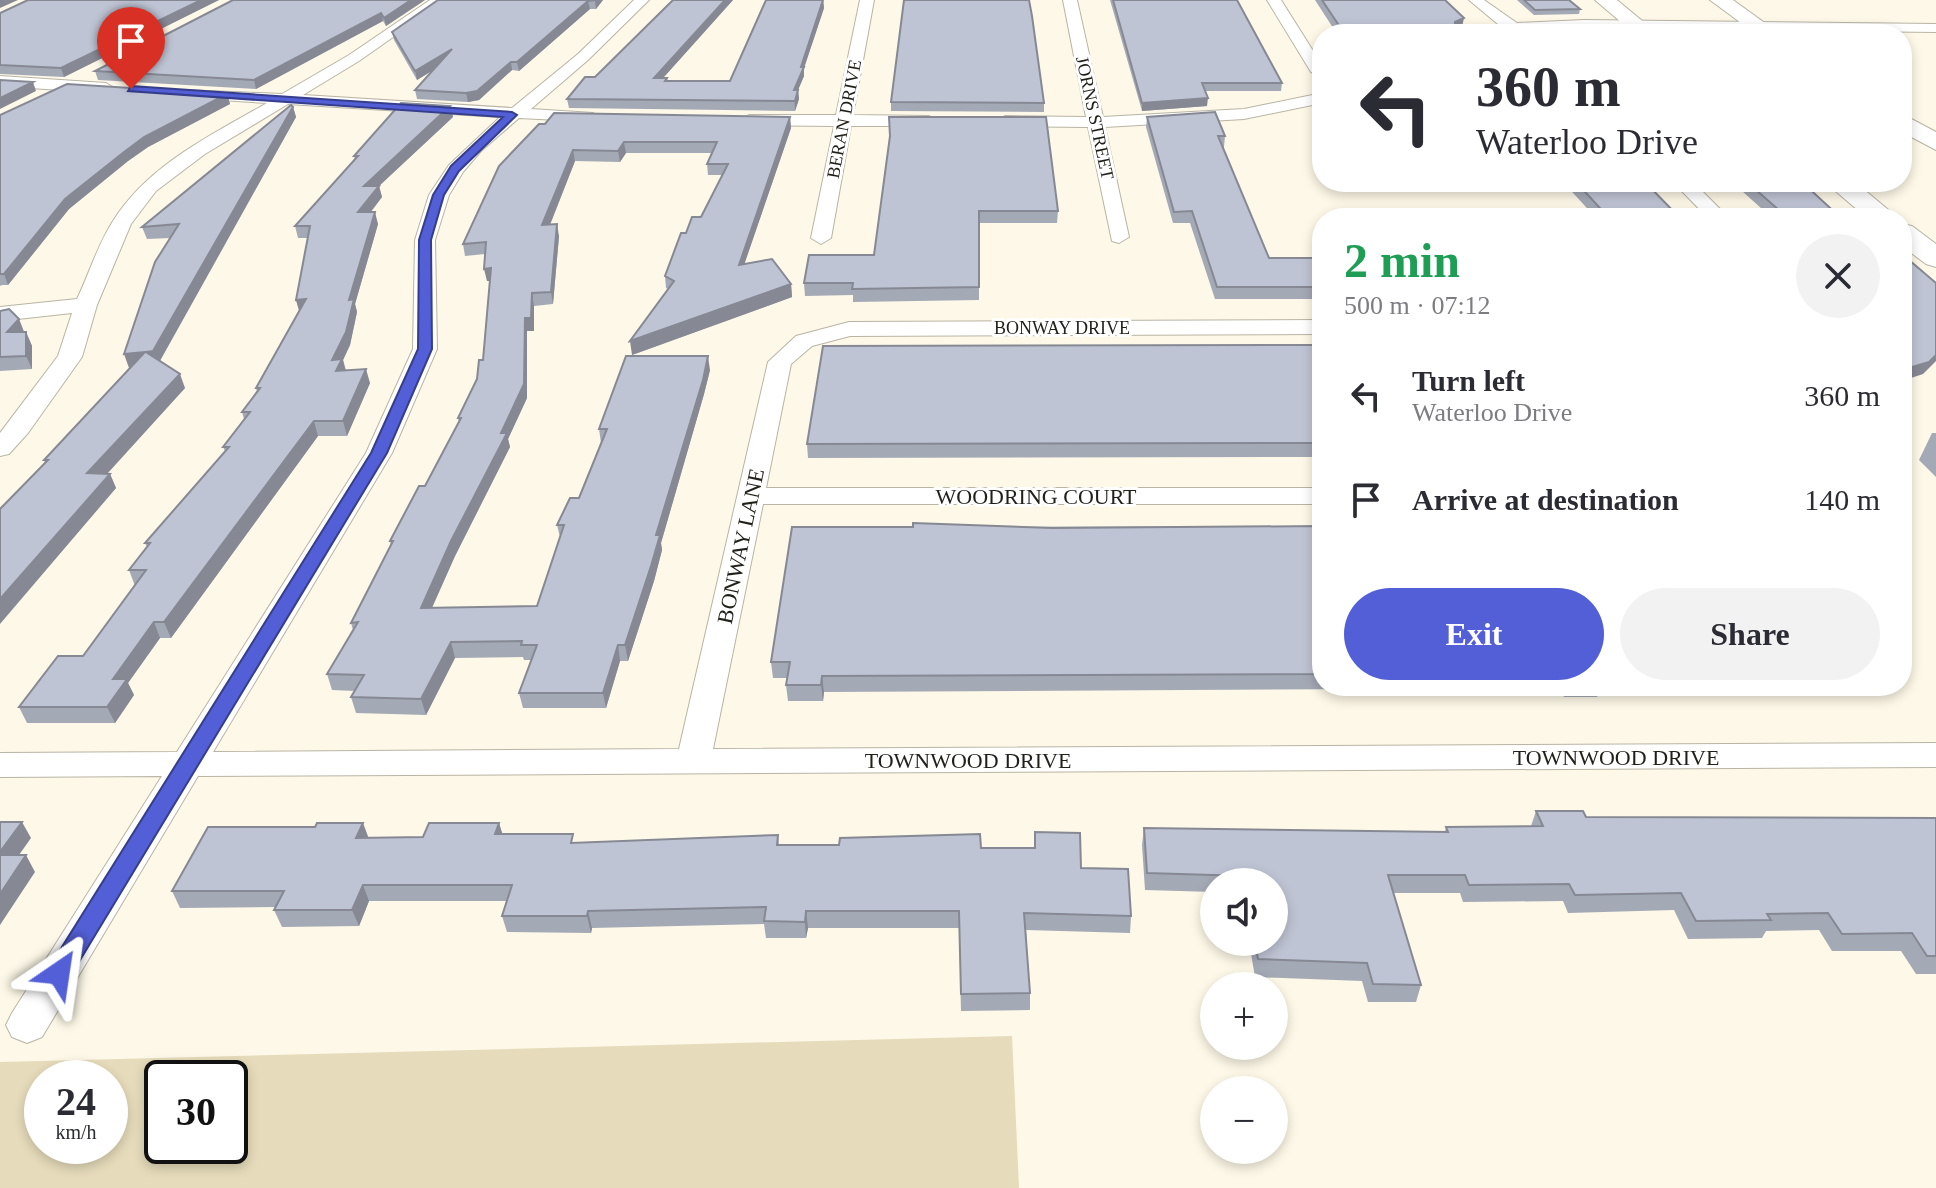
<!DOCTYPE html>
<html lang="en">
<head>
<meta charset="utf-8">
<style>
  :root { --surface:#fff; --page:#f2f2f3; --text:#2b2b33; --muted:#7c7c81; --accent:#535fd6 }
  body { margin:0; font-family:"Times New Roman",serif; background:var(--page); color:var(--text); height:100vh; display:flex; flex-direction:column; font-size:30px; white-space:nowrap }
  * { box-sizing:border-box; margin:0 }
  p { font-size:26px; color:var(--muted) }
  .icon { flex:none; width:44px; height:44px; fill:none; stroke:currentColor; stroke-width:2; stroke-linecap:round; stroke-linejoin:round }
  .map { position:relative; flex:1; overflow:hidden }
  .drawer { position:absolute; left:1312px; top:208px; width:600px; height:488px; display:flex; flex-direction:column; background:var(--surface); border-radius:32px; box-shadow:0 4px 12px #0003 }
  .drawer>* { flex:none }
  .banner { position:absolute; left:1312px; top:24px; width:600px; height:168px; border-radius:32px; box-shadow:0 4px 12px #0003; background:#fff; color:var(--text); overflow:hidden }
  .fabs { position:absolute; left:1200px; top:868px; display:grid; gap:16px }
  .fabs a { display:grid; place-items:center; width:88px; height:88px; border-radius:50%; background:var(--surface); box-shadow:0 4px 12px #0003; font-size:40px }
  .speed { position:absolute; left:24px; top:1060px; display:flex; gap:16px; font-size:40px; font-weight:700; text-align:center }
  .speed>* { display:grid; place-content:center; width:104px; height:104px; border-radius:50%; background:var(--surface); box-shadow:0 4px 12px #0003; line-height:1 }
  .speed small { font-size:20px; font-weight:400 }
  .speed .limit { border:4px solid #111; border-radius:12px; background:#fff; color:#111 }
  .pin { position:absolute; display:grid; place-items:center; width:68px; height:68px; color:#fff; margin:-82px -34px; border-radius:50% 50% 50% 0; rotate:-45deg; box-shadow:0 0 8px #0007 }
  .pin .icon { rotate:45deg }
  .me { position:absolute; width:88px; margin:-44px; rotate:32deg; stroke-linejoin:round; filter:drop-shadow(0 0 6px #0008) }
  .turn { display:flex; align-items:center; gap:28px; height:168px; padding:0 32px; font-size:36px }
  .turn .icon { width:104px; height:104px; stroke-width:2.5 }
  .turn b { display:block; font-size:56px; line-height:68px }
  .round { display:grid; place-items:center; flex:none; width:84px; height:84px; border-radius:42px; background:var(--page) }
  .headline { display:flex; align-items:center; justify-content:space-between; height:136px; padding:0 32px }
  h1 { font-size:48px; font-weight:600; line-height:60px; color:#1e9e55 }
  .cta { display:flex; gap:16px; margin-top:auto; padding:16px 32px }
  .cta a { flex:1; height:92px; border-radius:48px; background:var(--accent); color:#fff; font-size:32px; font-weight:600; line-height:92px; text-align:center }
  .cta a+a { background:var(--page); color:var(--text) }
  ul { padding:0; list-style:none }
  li { display:flex; align-items:center; gap:24px; height:104px; padding:0 32px }
  li div { flex:1 }
  li b { display:block; font-size:30px }
  li em { font-style:normal }
  .map>svg:first-child { display:block }
  .green { fill:#e6dcbb; fill-rule:evenodd }
  .lines { fill:none; stroke-linecap:round; stroke-linejoin:round }
  .street-casing { stroke:#b9b4a4; stroke-width:2 }
  .secondary-casing { stroke:#b9b4a4; stroke-width:2 }
  .street { fill:#fff; fill-rule:evenodd }
  .secondary { fill:#fff; fill-rule:evenodd }
  .wall { fill:#a4a9b6 }
  .shaded-wall { fill:#868994 }
  .building { fill:#bfc4d4; stroke:#868994; stroke-width:2 }
  .route { fill:#535fd6; stroke:#363e8b; stroke-width:2 }
  .labels { text-anchor:middle; stroke-width:6; stroke-linejoin:round; paint-order:stroke }
  .far-street-label { font-size:18px; fill:#201f18; stroke:#fff }
  .street-label { font-size:22px; fill:#201f18; stroke:#fff }
</style>
</head>
<body>
<div class="map">
<svg width="1936" height="1188" viewBox="0 0 1936 1188">
  <rect width="100%" height="100%" fill="#fdf8e7"/>
  <path class="green" d="M1012 1036 1019 1188H0V1062ZM42 1078H110V1146H42ZM162 1078H230V1146H162Z"/>
  <g class="lines">
    <g class="street-casing">
      <path id="street" d="M430 0H446L359 61 303 95 512 108 578 54 634 0H649L588 60 531 109 593 113 601 118 599 122 519 118 481 151 463 172 449 195 435 240 437 349 392 453 213 752 679 749 768 362 796 336 849 322 1322 320V334L850 336 812 346 791 364 766 488H1322V504H763L713 749 1936 743V767L198 776 42 1037 27 1043 12 1037 6 1025 12 1013 162 776 0 777V753L177 752 366 453 413 349 415 240 429 195 449 165 500 117 288 104 205 154 156 191 131 224 97 305 82 357 28 433 9 454 0 456V433L58 356 72 313 0 321V307L77 299C89 274 98 244 113 221 148 165 211 135 267 103L190 98 182 93 184 90 282 94 349 55Z
        M860 0H874L853 115 929 116 938 121 929 126H851L831 238 821 244 811 238 834 126 749 125 740 120 749 115H836Z
        M1063 0H1077L1103 117 1244 109 1322 93V103L1244 119 1105 127 1129 237 1119 243 1112 241 1088 127 1005 126 996 121 1005 116 1086 117Z
        M1267 0H1281L1322 65V77L1311 72Z
        M1469 0H1484L1517 23 1584 20 1936 24V32L1584 28 1527 31 1521 34 1512 32 1455 34 1462 30 1499 25Z
        M0 76 106 83 114 88 106 93 0 86Z
        M1673 182H1693L1729 218H1708Z"/>
    </g>
    <g class="secondary-casing">
      <path id="secondary" d="M1595 0H1617L1658 34H1635Z
        M1710 0H1733L1780 34H1756Z
        M1902 114 1936 132V150L1902 132Z
        M1825 182H1855L1898 218H1867Z
        M1902 224 1912 226 1936 244V267L1926 264 1902 246Z"/>
    </g>
    <use href="#street" class="street"/>
    <use href="#secondary" class="secondary"/>
  </g>
  <path class="wall" d="M219 0 64 77 0 74V13Z
    M425 0 386 26 383 21 256 89 98 80 95 71Z
    M438 0H603L596 9H590L519 71 512 70 479 100 468 102 417 99 415 90 432 71 417 80 394 40 392 32Z
    M673 0H733L663 78H667L668 81H730L823 0 824 8 804 68V76L798 90 799 99 795 111 569 108 567 99 595 77Z
    M1110 0H1237L1282 83 1281 91H1206L1207 106 1142 111Z
    M1315 0H1445L1462 27 1480 34H1337Z
    M1517 0H1569L1580 9 1579 14 1534 15Z
    M227 94 230 104 148 147 128 161 69 209 8 285H2L0 286V115Z
    M891 102 1044 103V112L891 111Z
    M450 106 453 117 379 186 382 197 371 212 378 224 355 304 357 312 350 345 343 360 346 370 370 383 347 436H318L171 638H160L128 683 134 695 115 723H27L19 707 83 656 135 586 129 570 147 547 145 543 225 451 223 447 244 419 242 412 257 392 256 388 299 311 296 300 308 238H298L295 226 355 160 354 156Z
    M293 107 296 117 160 361 185 388 107 474H110L116 488 17 603 45 463 44 460 130 368 171 238 147 239 142 227Z
    M790 117 791 128 744 264 791 284 792 297 632 355 668 289 666 288 665 276 686 233 701 217 722 175H708L707 164 712 153H626L620 162 575 161 550 225 559 236 553 304 534 306V331H527V398L508 439 510 447 455 556 432 608 537 606 560 537 557 525 579 498 601 443 599 429 710 370 704 394 661 543 662 550 654 581 628 661H620L606 708H523L519 693 531 660H524L523 657 455 658 426 715 356 713 351 697 355 691 332 690 327 674 353 630 351 623 391 545 390 541 425 486 459 423 458 418 477 379 483 360 490 281H487L485 254 465 256 463 244 539 124Z
    M1147 117 1225 136 1224 147H1223L1269 258H1322V299H1215L1190 223H1173L1146 127Z
    M890 136 1058 211 1057 223H979V300L853 302V295L805 296 804 283 874 255Z
    M1563 182H1645L1680 218H1596Z
    M1732 182H1802L1841 218H1772Z
    M0 311 19 319 24 332H26L32 346V369L0 371Z
    M1322 345V457L808 458 807 444Z
    M1932 433H1936V477L1919 460Z
    M1322 526V686H1877L1875 690 1600 689 1597 697H1564L1560 688 824 692 823 701H788L786 685 787 678H773L771 662 913 527Z
    M1536 811 1586 817 1936 818V974H1916L1901 951H1832L1819 930 1766 931 1762 938 1688 939 1674 910 1568 913 1563 901 1463 902 1460 893H1393L1421 985 1416 1002H1368L1362 981 1255 977 1249 942H1274V882H1214V892L1145 890 1142 845 1144 828 1445 832 1446 827 1531 826Z
    M499 823 502 834 575 843 778 835 779 845 981 848 1081 868 1131 916 1130 933 1026 930 1030 993V1010L961 1011 959 928H808L806 938H766L764 924 592 928 591 933 507 932 502 916 507 901H369L359 926 282 927 274 910 276 907 180 908 172 891 315 827 368 838 423 837Z"/>
  <path class="shaded-wall" d="M0 0H18L0 8Z
    M201 0H219L64 77 61 68Z
    M411 0H425L386 26 384 18Z
    M595 0H603L596 9 595 1Z
    M725 0H733L655 87 654 78Z
    M823 0 824 8 804 68V76L798 90 799 99 795 111 794 90Z
    M588 1 590 9 519 71 517 62Z
    M381 13 383 21 256 89 254 80Z
    M1464 18 1462 27 1454 31 1455 22Z
    M452 49 454 57 417 80 415 71Z
    M511 62 512 70 479 100 468 102 466 93Z
    M33 82 36 91 0 109V98Z
    M227 94 230 104 148 147 128 161 69 209 8 285 4 274 65 199 124 152 144 137Z
    M1208 98 1207 106 1142 111V103Z
    M450 106 453 117 379 186 382 197 361 224 358 212 364 186Z
    M293 107 296 117 158 364 146 352Z
    M790 117 791 128 740 277 739 265Z
    M624 142 626 153 620 162 618 151Z
    M573 150 575 161 545 237 542 225Z
    M375 212 378 224 355 304 357 312 350 345 343 360 346 373 341 384 332 360Z
    M557 224 559 236 553 304 551 292Z
    M491 268 494 281H487L484 269Z
    M791 284 792 297 632 355 630 341Z
    M532 293 534 306V331H527V398L508 439 510 447 455 556 425 623 421 608 501 433 525 318Z
    M306 299 300 313 296 300Z
    M19 319 24 332H7Z
    M26 332 32 346V369L26 356Z
    M145 352 129 368 124 354Z
    M1936 355V361L1923 374 1902 381V370Z
    M708 356 710 370 704 394 661 543 662 550 654 581 628 661 625 645Z
    M366 369 370 383 347 436 343 421Z
    M180 374 185 388 94 488 87 473Z
    M314 421 318 436 171 638 164 622Z
    M110 474 116 488 0 624V599Z
    M154 622 160 638 128 683 134 695 115 723 107 707 113 679Z
    M451 642 455 658 426 715 421 699Z
    M618 645 620 661 606 708 603 693Z
    M822 676 824 692 823 701 821 685Z
    M22 822 31 838 7 872 0 860V852Z
    M363 823 369 839 356 838Z
    M499 823 504 839 495 834Z
    M26 855 35 872 0 925V894Z
    M363 885 369 901 359 926 352 910Z
    M588 911 592 928 591 933 587 916Z
    M806 911 808 928 806 938 805 922Z"/>
  <path class="building" d="M28 0H201L61 68 0 65V13Z
    M233 0H411L384 18 381 13 254 80 95 71Z
    M438 0H595L588 1 517 62H511L477 91 466 93 415 90 452 49 415 71 392 32Z
    M673 0H725L654 78H667L665 81H730L766 0H823L801 67H804L794 90H798L795 101 567 99 585 77H595Z
    M904 0H1029L1032 16 1044 103 891 102Z
    M1113 0H1237L1282 83H1202L1208 98 1142 103Z
    M1322 0H1445L1464 18 1455 22V27H1473L1480 34H1444L1440 30H1342Z
    M1524 0H1569L1580 9 1535 10Z
    M1576 32 1619 33 1621 34H1577Z
    M0 80 33 82 0 98Z
    M67 84 227 94 144 137 124 152 65 199 4 274H0V115Z
    M401 103 450 106 364 186H379L358 212H375L349 300 354 299 346 332 332 360 342 359 336 371 366 369 343 421H314L164 622H154L113 679H127L107 707H19L58 656H83L146 570H129L150 543H145L229 447H223L250 412H242L260 388H256L306 299 296 300 310 226H295L358 156H354Z
    M291 105 293 107 153 351 146 352 180 374 87 473 110 474 0 599V509L48 460H44L145 352 124 354 155 262 179 224 142 227Z
    M1215 112 1225 136H1218L1269 258H1322V287H1217L1192 211 1174 212 1147 117Z
    M554 113 790 117 739 265 772 259 791 284 630 341 674 281 665 276 681 233H686L692 217H701L728 164H707L717 142H624L618 151 573 150 542 225 557 224 551 292 532 293 531 318H525L524 384 501 433H507L451 541 421 608 537 606 564 525H557L570 498H579L607 429H599L626 356H708L703 380 656 535H660L651 566 625 645H618L603 693H519L537 645H521L522 641 451 642 421 699 351 697 364 675 327 674 358 622 351 623 393 541H390L419 486H425L461 418H458L477 379 479 360H483L491 268 484 269 486 242 463 244 499 166 539 124H545Z
    M889 117H1046L1058 211H979V287L852 289 853 283H804L809 255H874L890 136Z
    M1576 182H1645L1680 218H1609Z
    M1747 182H1802L1841 218H1788Z
    M1902 254 1936 283V355L1929 362 1902 370Z
    M9 309 19 319 7 332H26V356L0 357V311Z
    M1322 345V443L807 444 823 346Z
    M913 523 1052 528 1322 526V674L822 676 821 685H786L790 662H771L792 527H913Z
    M1536 811H1583L1586 817 1936 818V956H1927L1912 933 1842 934 1828 913 1767 914 1771 920 1696 921 1681 893 1575 895 1569 884 1469 885 1465 875H1388L1421 985 1373 984 1367 963 1258 959 1255 942H1274V882H1246L1245 876 1147 873 1144 828 1448 832 1446 827 1543 826Z
    M0 822H22L0 852Z
    M317 823H363L356 838 423 837 429 823H499L495 834H573L571 843 778 835 777 845H839L840 838 980 834 981 848H1035V832L1080 833 1081 868 1128 869 1131 916 1024 913 1030 993 961 994 959 911H806L805 922 764 921 766 907 588 911 587 916H502L512 885H363L352 910H274L284 891H172L208 827H315Z
    M0 855H26L0 894Z"/>
  <path class="route" d="M131 86 512 112 517 115 459 171 444 195 431 240 432 349 387 453 68 980 59 983 50 980 47 973 50 966 371 453 418 349 419 240 433 195 451 166 503 117 128 91Z"/>
  <g class="labels">
    <g class="far-street-label">
      <text transform="translate(1095 118) rotate(78)" y="6">JORNS STREET</text>
      <text transform="translate(844 119) rotate(-79)" y="6">BERAN DRIVE</text>
      <text x="1062" y="334">BONWAY DRIVE</text>
    </g>
    <g class="street-label">
      <text x="1036" y="504">WOODRING COURT</text>
      <text transform="translate(740 546) rotate(-78)" y="8">BONWAY LANE</text>
      <text x="1616" y="765">TOWNWOOD DRIVE</text>
      <text x="968" y="768">TOWNWOOD DRIVE</text>
    </g>
  </g>
</svg>
<div class="fabs">
<a><svg class="icon" aria-label="sound" viewBox="0 0 24 24"><path d="M4 9h4l5-4v14l-5-4H4zM17 9q2 3 0 6"/></svg></a>
<a>+</a>
<a>−</a>
</div>
<div class="speed"><div>24<small>km/h</small></div><div class="limit">30</div></div>
<div class="pin" style="left:131px;top:89px;background:#d93025"><svg class="icon" aria-label="arrive" viewBox="0 0 24 24"><path d="M6 21V4h12l-3 4 3 4H6"/></svg></div>
<svg class="me" style="left:59px;top:973px" viewBox="-20 -20 40 40"><path d="M0-17L14 15 0 8-14 15z" fill="#535fd6" stroke="#fff" stroke-width="4"/></svg>
<div class="banner">
<div class="turn"><svg class="icon" aria-label="left" viewBox="0 0 24 24"><path d="M17 20v-9H6M10 6l-5 5 5 5"/></svg><div><b>360 m</b>Waterloo Drive</div></div>
</div>
<section class="drawer">
<div class="headline"><div><h1>2 min</h1><p>500 m · 07:12</p></div><a class="round"><svg class="icon" aria-label="close" viewBox="0 0 24 24"><path d="M6 6l12 12M18 6L6 18"/></svg></a></div>
<ul>
<li><svg class="icon" aria-label="left" viewBox="0 0 24 24"><path d="M17 20v-9H6M10 6l-5 5 5 5"/></svg><div><b>Turn left</b><p>Waterloo Drive</p></div><em>360 m</em></li>
<li><svg class="icon" aria-label="arrive" viewBox="0 0 24 24"><path d="M6 21V4h12l-3 4 3 4H6"/></svg><div><b>Arrive at destination</b></div><em>140 m</em></li>
</ul>
<div class="cta"><a>Exit</a><a>Share</a></div>
</section>
</div>
</body>
</html>
